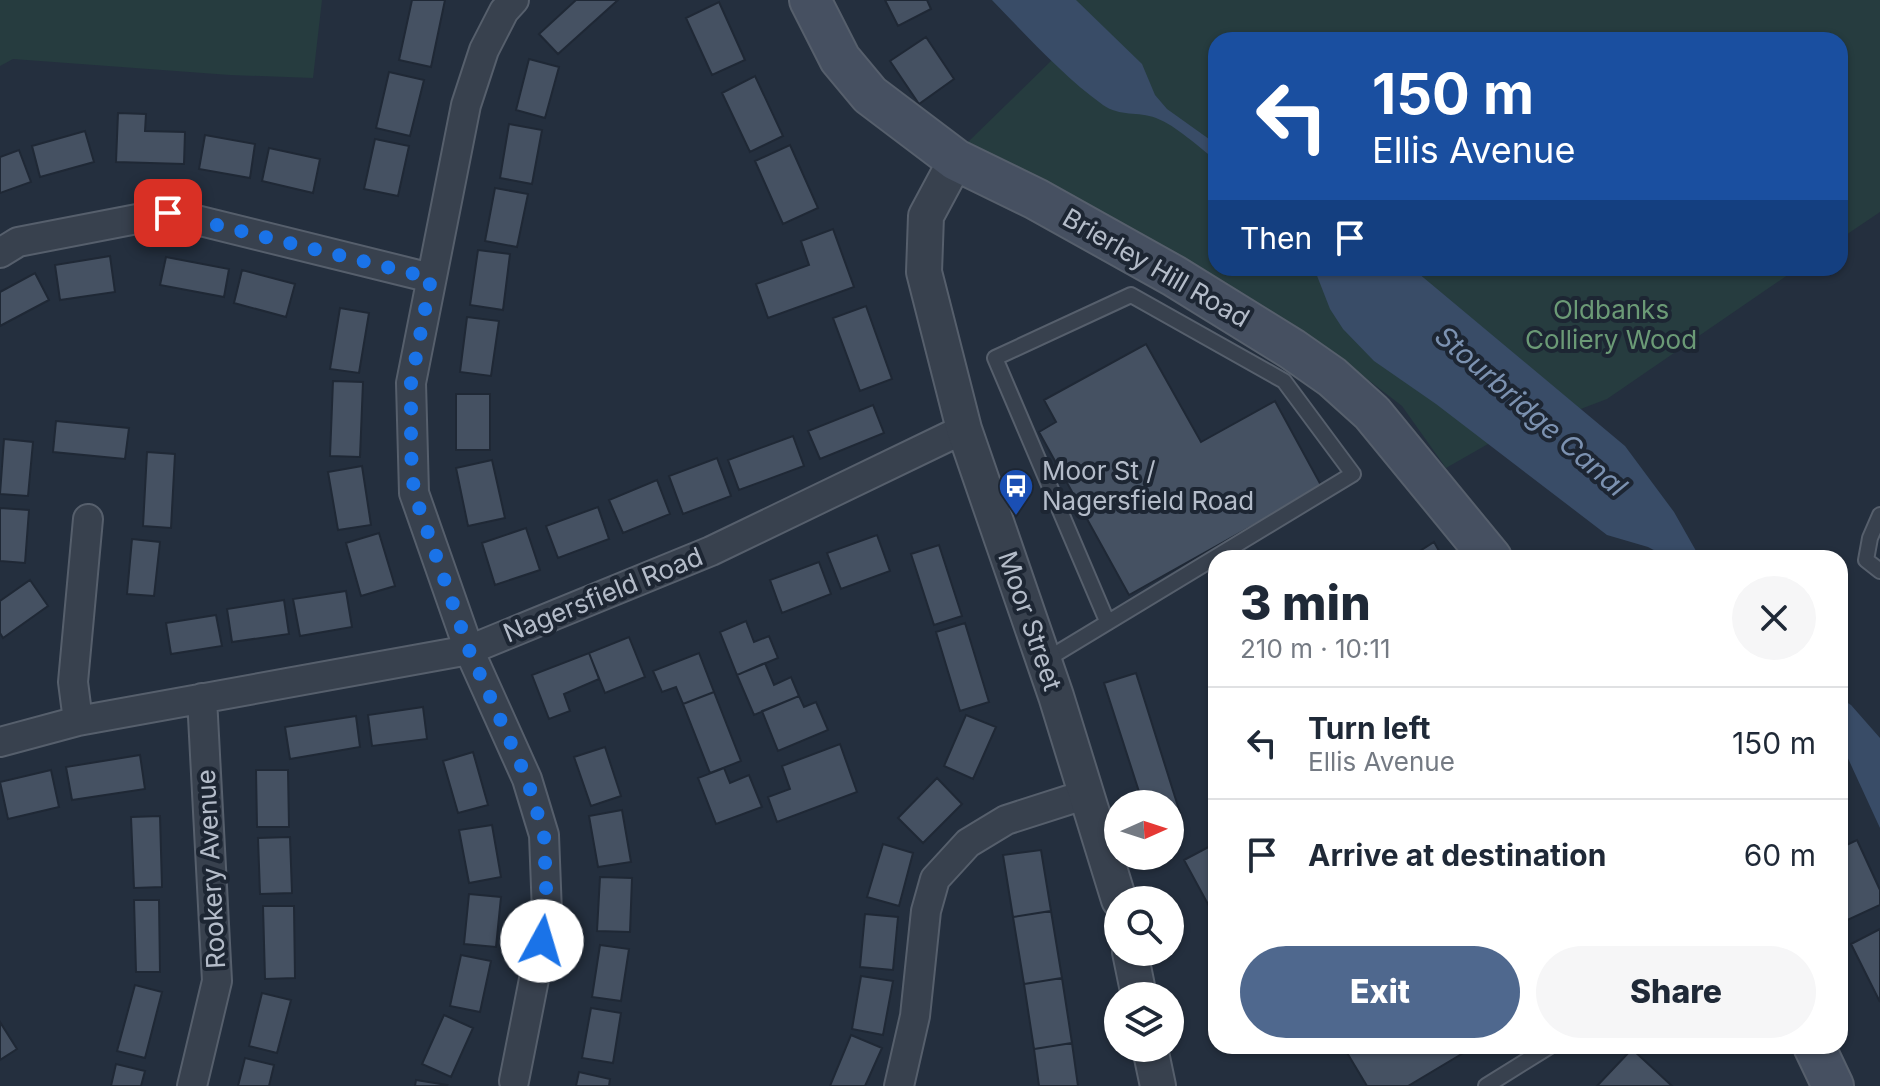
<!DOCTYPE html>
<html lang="en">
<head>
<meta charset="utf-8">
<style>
  :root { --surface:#fff; --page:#f6f6f7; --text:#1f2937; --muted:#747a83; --line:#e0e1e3; --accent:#4f688e }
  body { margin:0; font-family:Inter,sans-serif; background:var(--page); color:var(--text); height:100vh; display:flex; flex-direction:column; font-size:30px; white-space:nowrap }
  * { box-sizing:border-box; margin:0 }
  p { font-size:26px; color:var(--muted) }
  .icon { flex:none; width:44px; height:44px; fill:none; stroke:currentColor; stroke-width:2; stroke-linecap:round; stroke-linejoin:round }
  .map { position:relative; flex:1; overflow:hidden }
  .drawer { position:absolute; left:1208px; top:550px; width:640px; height:504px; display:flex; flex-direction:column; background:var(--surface); border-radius:24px; box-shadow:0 2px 6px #0004 }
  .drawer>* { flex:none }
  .hud { position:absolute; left:1208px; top:32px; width:640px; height:244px; border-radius:24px; box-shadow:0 2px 6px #0004; background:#1a4fa0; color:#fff; overflow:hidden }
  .needle { width:52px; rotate:87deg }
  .fabs { position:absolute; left:1104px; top:790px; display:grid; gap:16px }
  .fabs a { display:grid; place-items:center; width:80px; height:80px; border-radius:50%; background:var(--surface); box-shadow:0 2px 6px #0004; font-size:40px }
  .pin { position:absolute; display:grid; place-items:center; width:68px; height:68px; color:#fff; margin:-34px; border-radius:16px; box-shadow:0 4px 12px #0006 }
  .me { position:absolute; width:88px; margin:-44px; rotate:6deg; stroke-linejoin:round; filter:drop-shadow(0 0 6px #0008) }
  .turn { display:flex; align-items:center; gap:28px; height:168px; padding:0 32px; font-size:36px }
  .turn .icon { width:104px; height:104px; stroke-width:2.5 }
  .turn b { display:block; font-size:56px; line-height:68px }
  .then { display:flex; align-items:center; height:76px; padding:0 32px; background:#0003; gap:16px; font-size:30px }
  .round { display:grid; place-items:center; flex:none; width:84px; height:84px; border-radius:42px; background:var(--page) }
  .overview { display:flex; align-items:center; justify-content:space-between; height:136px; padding:0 32px }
  h1 { font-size:48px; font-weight:800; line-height:60px }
  .action { display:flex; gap:16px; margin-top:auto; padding:16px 32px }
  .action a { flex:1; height:92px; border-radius:48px; background:var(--accent); color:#fff; font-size:32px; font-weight:800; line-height:92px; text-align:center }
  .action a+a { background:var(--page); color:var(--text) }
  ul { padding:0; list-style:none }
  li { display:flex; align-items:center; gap:24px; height:112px; padding:0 32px; border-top:2px solid var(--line) }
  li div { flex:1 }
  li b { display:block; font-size:30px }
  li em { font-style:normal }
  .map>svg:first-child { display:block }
  .green { fill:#263c3f }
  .water { fill:#394c67 }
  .building { fill:#455162; stroke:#1f2835; stroke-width:2 }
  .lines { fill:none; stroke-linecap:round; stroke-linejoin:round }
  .service-casing { stroke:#565f6c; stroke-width:18 }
  .minor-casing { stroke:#565f6c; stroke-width:32 }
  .tertiary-casing { stroke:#565f6c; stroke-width:38 }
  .secondary-casing { stroke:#565f6c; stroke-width:44 }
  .service { stroke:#38414e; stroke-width:14 }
  .minor { stroke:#38414e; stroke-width:28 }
  .tertiary { stroke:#38414e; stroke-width:34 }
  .secondary { stroke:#465061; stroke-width:40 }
  .route { stroke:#1a73e8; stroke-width:14; stroke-dasharray:0 25.2 }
  .labels { text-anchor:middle; stroke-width:8; stroke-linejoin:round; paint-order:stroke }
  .street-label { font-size:26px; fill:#b4bcc9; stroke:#1d2633 }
  .park-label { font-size:26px; fill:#6b9a76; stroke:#1d2633 }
  .poi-label { font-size:26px; fill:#b4bcc9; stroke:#1d2633; text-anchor:start }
  .water-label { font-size:28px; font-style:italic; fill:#7c92b1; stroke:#1d2633 }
</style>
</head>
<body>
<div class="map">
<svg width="1880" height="1086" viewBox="0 0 1880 1086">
  <rect width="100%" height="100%" fill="#242f3e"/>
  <path class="green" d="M0 0H322L313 78 230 75 13 59 0 66Z
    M992 0H1880V212L1840 239V40H1216V268H1798L1607 399 1488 444 1446 468 1402 406 1315 339 968 142 1052 60Z"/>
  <path class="water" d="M992 0H1076L1142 64 1155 95 1167 109 1216 144V160C1198 147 1177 126 1156 118 1138 111 1120 117 1103 105 1063 76 1027 36 992 0Z
    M1314 268H1412L1625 446 1674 512 1700 558H1669L1648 547 1607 535 1436 404 1374 361 1343 329 1330 309Z
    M1840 698 1851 705 1880 738V828L1840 741Z"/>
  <path class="building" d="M412 0H445L431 67 399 60Z
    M576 0H618L558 54 539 34Z
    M885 0H927L931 9 898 26Z
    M719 2 745 60 712 75 686 18Z
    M926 37 954 79 919 104 890 61Z
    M529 59 559 67 545 118 516 110Z
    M389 72 424 80 410 136 376 128Z
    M755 76 783 136 750 152 722 93Z
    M118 113 146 114 145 131 185 132 184 164 116 162Z
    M509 124 542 130 532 184 500 178Z
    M85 131 94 162 40 177 32 146Z
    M205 135 255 144 250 178 199 169Z
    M375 139 409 146 398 196 364 189Z
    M790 145 818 208 783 224 755 161Z
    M269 148 320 159 313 193 262 181Z
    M19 150 31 182 0 193V157Z
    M495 188 528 194 517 247 485 241Z
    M833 229 854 287 768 318 756 284 809 265 801 241Z
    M478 250 510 254 503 310 470 305Z
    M110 256 115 292 60 300 55 265Z
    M166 257 229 269 224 297 160 285Z
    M242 270 295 284 286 317 234 303Z
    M35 273 49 300 0 326V292Z
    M866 306 892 379 860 391 833 318Z
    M340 308 369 313 359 373 330 369Z
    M467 317 499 321 491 376 460 372Z
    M1146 344 1201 442 1275 401 1322 487 1129 595 1039 432 1056 422 1044 400Z
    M333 381 363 382 360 457 330 456Z
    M456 394H490V450H456Z
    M873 405 884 433 820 459 808 431Z
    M56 421 129 428 125 459 53 452Z
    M793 436 804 466 739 490 728 460Z
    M4 439 33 442 28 496 0 494Z
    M147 452 175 454 171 528 143 526Z
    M717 458 731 496 683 514 669 476Z
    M492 460 505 518 468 526 456 468Z
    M362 466 371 525 338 530 328 472Z
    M657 480 670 514 623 533 609 500Z
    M598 507 609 539 558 558 546 526Z
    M0 508 29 510 25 563 0 561Z
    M526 528 540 570 495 585 482 543Z
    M379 533 395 586 361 596 346 543Z
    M877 535 890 571 841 589 827 553Z
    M132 539 160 542 154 596 127 594Z
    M1434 542 1443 558H1409Z
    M939 545 962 616 934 625 911 554Z
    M819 562 831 594 782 613 770 580Z
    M30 580 48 606 3 638 0 633V601Z
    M346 591 352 627 300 636 293 599Z
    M284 600 289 634 232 642 227 609Z
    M216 615 222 646 171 654 166 623Z
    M746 621 754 642 769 636 778 658 737 675 720 632Z
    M965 623 989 702 960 711 936 632Z
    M629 637 645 677 605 693 589 653Z
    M589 653 599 679 564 694 570 711 549 719 532 675Z
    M699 653 714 692 683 704 676 687 662 692 653 671Z
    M765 663 774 685 791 677 799 696 754 715 737 675Z
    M1136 673 1181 816 1170 819V804H1143L1104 683Z
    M714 692 741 761 710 773 683 704Z
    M799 696 804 707 816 702 828 730 778 751 762 711Z
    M423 707 427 739 372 746 368 715Z
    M966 715 996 727 973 779 944 766Z
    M356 716 360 747 290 759 285 727Z
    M840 744 857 792 777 822 768 797 790 789 782 766Z
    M605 747 621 796 591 806 574 757Z
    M473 752 488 805 458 813 443 761Z
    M140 755 145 789 72 800 66 767Z
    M724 768 730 783 749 775 762 807 716 824 698 778Z
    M51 770 59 807 8 819 0 782Z
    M256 770H288L289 827H257Z
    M937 778 962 804 923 843 898 818Z
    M622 810 631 862 598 867 589 816Z
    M160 816 162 887 134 888 131 817Z
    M492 825 501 877 469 883 459 830Z
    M290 837 292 893 260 894 258 838Z
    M1857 840 1880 890V905L1841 923 1840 848Z
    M1216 843V919L1184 860Z
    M883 844 913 853 899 906 867 897Z
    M1041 850 1051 911 1013 917 1003 855Z
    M600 877 632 878 630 932 597 931Z
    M469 894 501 897 496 947 464 944Z
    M134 900H159L160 972H136Z
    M263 906H294L295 978 265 979Z
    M1051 911 1062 978 1024 984 1013 917Z
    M865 914 898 917 893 970 860 967Z
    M1880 929V1002L1851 944Z
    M600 945 629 949 621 1001 592 997Z
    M461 955 491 961 480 1012 450 1006Z
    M861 976 893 981 883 1035 852 1029Z
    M1062 978 1072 1043 1034 1049 1024 984Z
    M135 985 162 992 145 1058 117 1051Z
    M262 993 291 1000 277 1053 249 1046Z
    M591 1008 621 1013 613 1063 582 1058Z
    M444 1015 473 1028 451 1077 422 1064Z
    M0 1022 17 1049 0 1060Z
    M851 1035 882 1048 865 1086H830Z
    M1072 1043 1078 1086H1039L1034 1049Z
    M1343 1046H1475L1408 1086H1367Z
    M1632 1049 1672 1086H1597Z
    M245 1058 274 1065 269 1086H238Z
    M116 1064 145 1071 141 1086H111Z
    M579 1072 610 1079 609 1086H576Z
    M416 1080 447 1085 446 1086H415Z"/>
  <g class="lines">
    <g class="service-casing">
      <path id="service" d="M1880 515 1870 538 1866 560 1880 571
        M1044 661 1353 474 1284 381 1131 295 995 358 1107 621
        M1486 1086 1550 1046"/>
    </g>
    <g class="minor-casing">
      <path id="minor" d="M0 253 18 242 168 213 431 278
        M78 721 73 682 88 519
        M0 742 78 721 469 650 711 551 964 429
        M514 1081 547 913 544 835 527 779 469 650 414 493 411 383 466 105 484 50 504 11 514 0
        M192 1086 217 981 202 698
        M899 1086 915 1016 926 911 935 879 968 843 1006 820 1087 794"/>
    </g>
    <g class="tertiary-casing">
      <path id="tertiary" d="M956 160 926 216 924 272 964 429 1056 696 1119 900
        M1130 952 1139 996
        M1150 1048 1158 1086"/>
    </g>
    <g class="secondary-casing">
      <path id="secondary" d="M810 0 840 59 870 95 956 160 1036 199 1174 276 1292 349 1332 377 1372 413 1491 558
        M1814 1046 1833 1086"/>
    </g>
    <use href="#service" class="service"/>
    <use href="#minor" class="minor"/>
    <use href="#tertiary" class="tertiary"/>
    <use href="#secondary" class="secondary"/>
  </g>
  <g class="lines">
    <path class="route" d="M168 213 431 278 411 383V453L414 493 469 650 527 779 544 835 547 913 542 941"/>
  </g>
  <defs>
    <g id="bus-pin" transform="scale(1.8)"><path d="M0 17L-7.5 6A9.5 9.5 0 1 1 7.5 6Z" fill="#1a4fb4" stroke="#1d2633"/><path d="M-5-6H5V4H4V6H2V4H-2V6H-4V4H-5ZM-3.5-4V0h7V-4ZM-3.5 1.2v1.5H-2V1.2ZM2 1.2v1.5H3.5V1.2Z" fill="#fff"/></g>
  </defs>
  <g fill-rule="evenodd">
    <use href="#bus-pin" x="1016" y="486"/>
  </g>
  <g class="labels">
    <g class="street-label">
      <text transform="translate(1156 268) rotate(30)" y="9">Brierley Hill Road</text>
      <text transform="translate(603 595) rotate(-22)" y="9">Nagersfield Road</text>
      <text transform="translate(1030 621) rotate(71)" y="9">Moor Street</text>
      <text transform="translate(211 869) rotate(-93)" y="9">Rookery Avenue</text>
    </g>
    <g class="park-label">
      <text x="1611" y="319">Oldbanks<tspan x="1611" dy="30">Colliery Wood</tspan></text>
    </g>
    <g class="poi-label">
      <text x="1042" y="480">Moor St /<tspan x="1042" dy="30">Nagersfield Road</tspan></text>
    </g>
    <g class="water-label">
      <text transform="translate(1531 411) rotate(41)" y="10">Stourbridge Canal</text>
    </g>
  </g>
</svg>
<div class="fabs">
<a><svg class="needle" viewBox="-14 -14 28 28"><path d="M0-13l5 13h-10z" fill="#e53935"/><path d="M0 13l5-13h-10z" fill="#747a83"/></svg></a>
<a><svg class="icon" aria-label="search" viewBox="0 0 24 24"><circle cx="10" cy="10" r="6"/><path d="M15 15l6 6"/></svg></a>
<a><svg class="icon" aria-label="layers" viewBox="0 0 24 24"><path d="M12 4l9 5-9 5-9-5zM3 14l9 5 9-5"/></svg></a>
</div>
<div class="pin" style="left:168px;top:213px;background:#d93025"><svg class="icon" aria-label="arrive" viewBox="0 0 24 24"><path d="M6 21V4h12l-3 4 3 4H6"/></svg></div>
<svg class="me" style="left:542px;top:941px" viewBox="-20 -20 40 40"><circle r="19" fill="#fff"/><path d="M0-13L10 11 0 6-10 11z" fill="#1a73e8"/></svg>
<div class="hud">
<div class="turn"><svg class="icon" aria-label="left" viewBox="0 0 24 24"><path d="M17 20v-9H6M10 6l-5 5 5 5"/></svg><div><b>150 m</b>Ellis Avenue</div></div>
<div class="then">Then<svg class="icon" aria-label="arrive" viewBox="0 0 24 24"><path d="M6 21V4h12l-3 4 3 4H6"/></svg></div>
</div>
<section class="drawer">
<div class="overview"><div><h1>3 min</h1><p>210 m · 10:11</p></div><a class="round"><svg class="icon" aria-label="close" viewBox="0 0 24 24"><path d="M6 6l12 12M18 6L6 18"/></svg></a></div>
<ul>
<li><svg class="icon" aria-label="left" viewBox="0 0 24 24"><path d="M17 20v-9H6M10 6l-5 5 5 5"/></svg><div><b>Turn left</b><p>Ellis Avenue</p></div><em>150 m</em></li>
<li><svg class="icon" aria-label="arrive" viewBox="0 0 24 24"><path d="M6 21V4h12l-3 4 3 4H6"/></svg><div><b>Arrive at destination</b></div><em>60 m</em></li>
</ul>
<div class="action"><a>Exit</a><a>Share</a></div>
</section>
</div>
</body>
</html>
